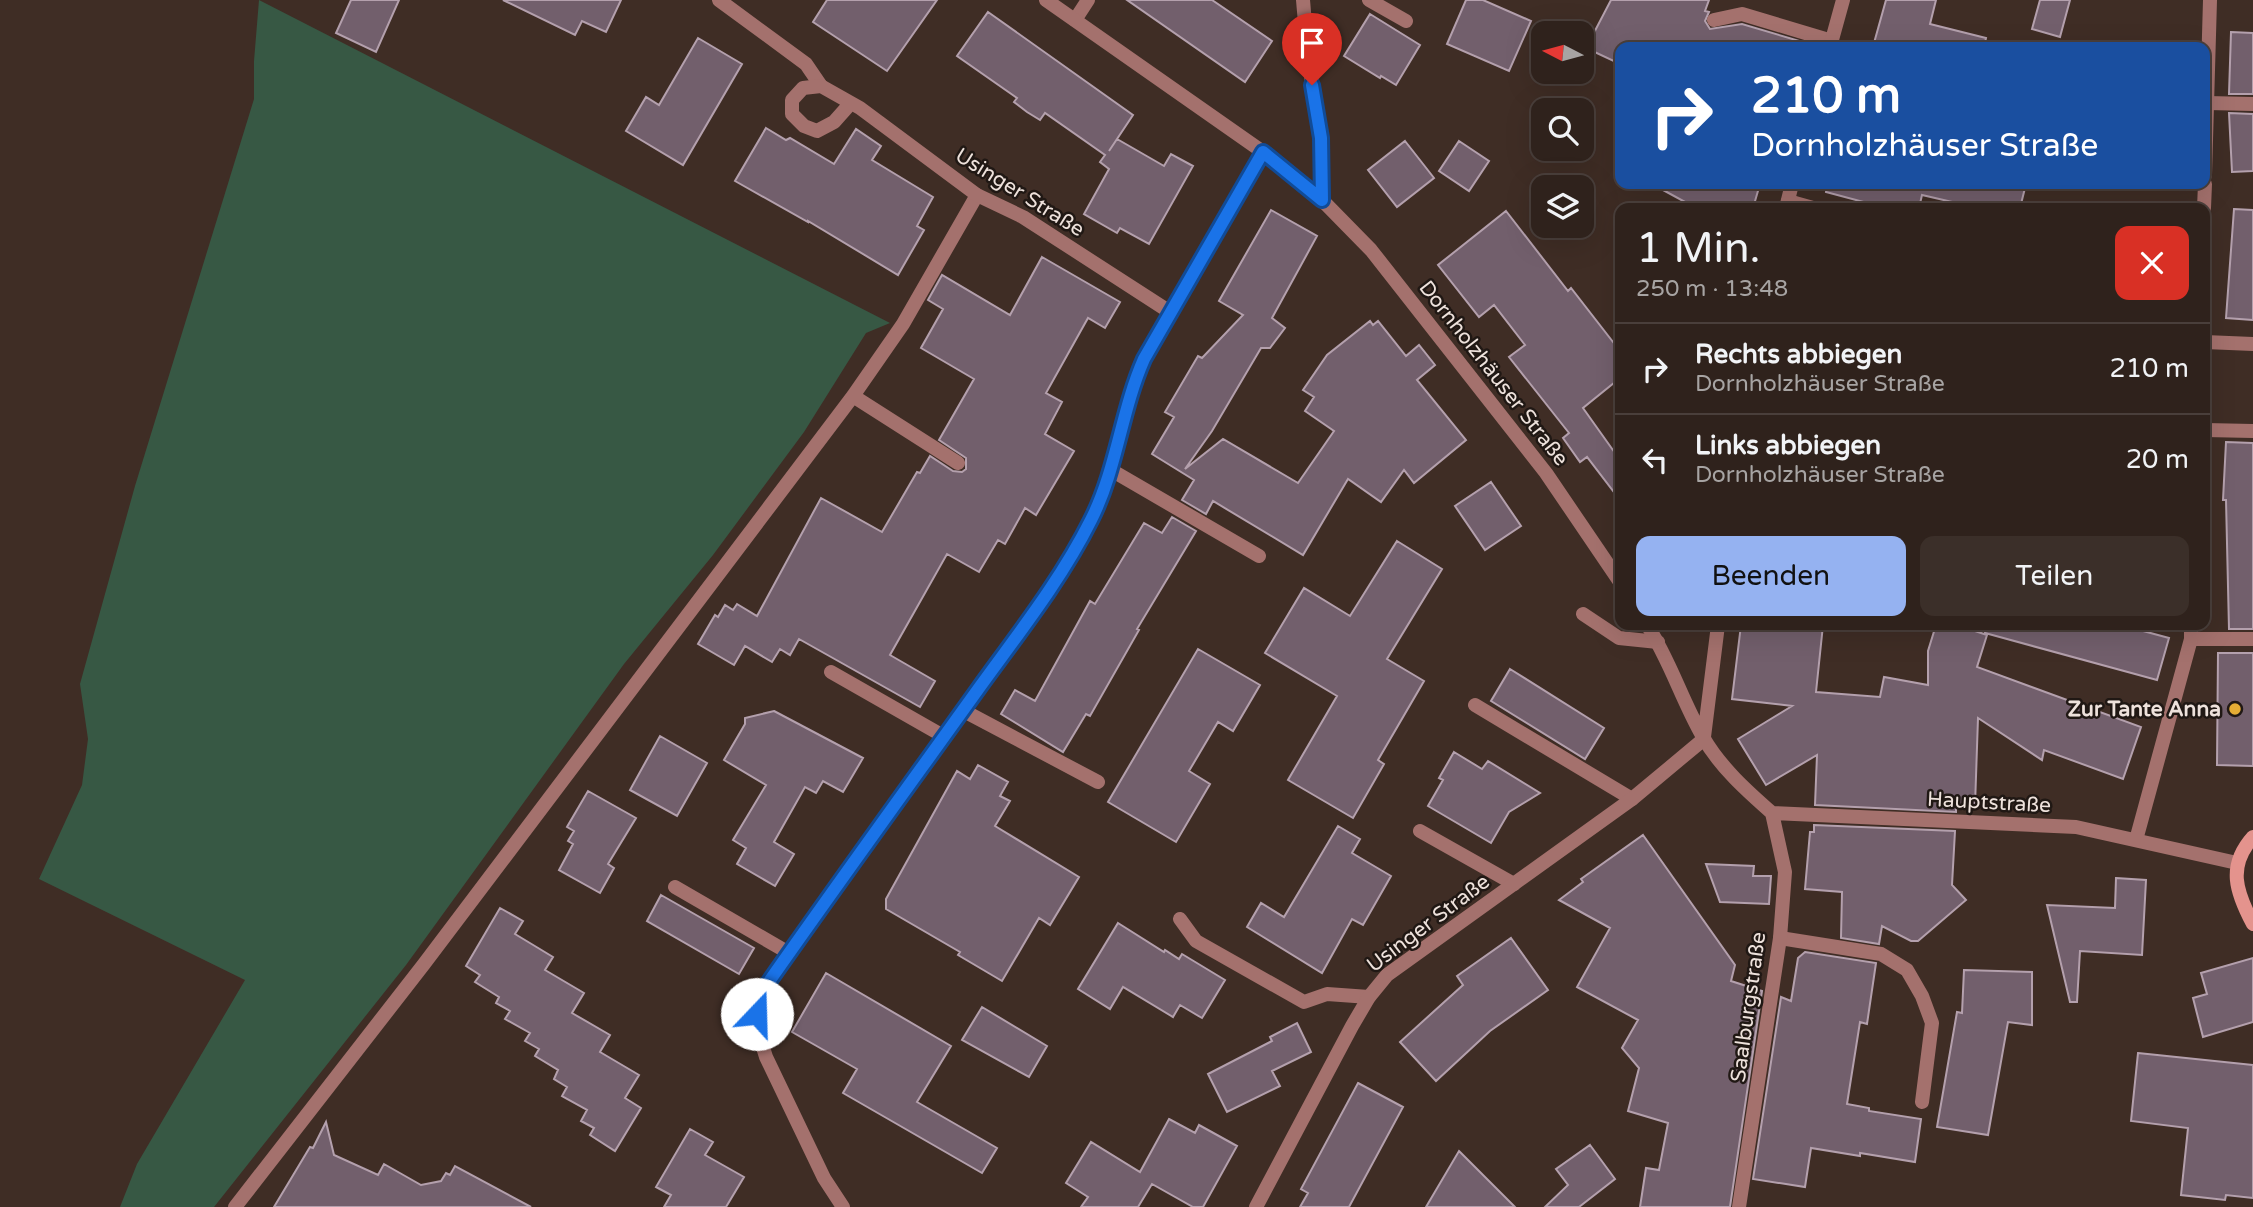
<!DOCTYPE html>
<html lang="de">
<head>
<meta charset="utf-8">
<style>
  :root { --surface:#2f221c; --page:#3b2f29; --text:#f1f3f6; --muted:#a7a4a3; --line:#4a3f3b; --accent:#95b2f1 }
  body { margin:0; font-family:"Varela Round",sans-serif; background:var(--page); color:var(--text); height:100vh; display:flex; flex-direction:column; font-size:26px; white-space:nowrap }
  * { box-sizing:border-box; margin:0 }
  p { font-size:23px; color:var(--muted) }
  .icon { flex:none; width:38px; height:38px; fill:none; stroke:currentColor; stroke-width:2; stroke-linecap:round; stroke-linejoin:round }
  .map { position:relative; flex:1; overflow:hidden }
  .side { position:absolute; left:1615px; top:203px; width:595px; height:427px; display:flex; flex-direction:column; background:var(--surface); border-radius:14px; box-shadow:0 7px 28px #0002,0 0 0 2px var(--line) }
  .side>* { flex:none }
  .banner { position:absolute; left:1615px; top:42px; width:595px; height:147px; border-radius:14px; box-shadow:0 7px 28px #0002,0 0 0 2px var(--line); background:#1a4fa0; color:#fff; overflow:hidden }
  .needle { width:46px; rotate:276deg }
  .controls { position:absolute; left:1531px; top:21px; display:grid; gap:14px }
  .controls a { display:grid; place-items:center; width:63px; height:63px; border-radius:14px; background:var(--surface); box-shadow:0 7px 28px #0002,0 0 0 2px var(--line); font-size:35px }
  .pin { position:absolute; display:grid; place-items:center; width:60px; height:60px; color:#fff; margin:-72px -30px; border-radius:50% 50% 50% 0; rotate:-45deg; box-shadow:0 0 7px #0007 }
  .pin .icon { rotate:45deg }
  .me { position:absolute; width:77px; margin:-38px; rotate:21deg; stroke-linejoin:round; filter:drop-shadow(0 0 5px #0008) }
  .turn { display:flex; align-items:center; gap:24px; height:147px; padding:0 21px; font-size:32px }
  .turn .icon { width:91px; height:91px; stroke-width:2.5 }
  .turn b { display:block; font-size:49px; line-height:60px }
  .round { display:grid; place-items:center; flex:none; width:74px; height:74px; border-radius:14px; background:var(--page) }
  .overview { display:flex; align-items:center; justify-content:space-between; height:119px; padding:0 21px }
  h1 { font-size:42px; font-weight:600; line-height:52px }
  .cta { display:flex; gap:14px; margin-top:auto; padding:14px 21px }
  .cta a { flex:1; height:80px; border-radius:14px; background:var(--accent); color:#111; font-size:28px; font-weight:600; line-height:80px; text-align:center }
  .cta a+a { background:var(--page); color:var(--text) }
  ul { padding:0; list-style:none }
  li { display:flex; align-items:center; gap:21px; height:91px; padding:0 21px; border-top:2px solid var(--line) }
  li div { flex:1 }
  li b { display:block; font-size:26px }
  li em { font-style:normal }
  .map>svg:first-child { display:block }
  .green { fill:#375844 }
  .building { fill:#725f6c; stroke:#b4a0ad; stroke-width:2 }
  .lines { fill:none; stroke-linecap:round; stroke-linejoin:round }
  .lane { stroke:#a4716d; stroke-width:14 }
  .street { stroke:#a4716d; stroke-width:14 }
  .secondary { stroke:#e4938d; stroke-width:14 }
  .route-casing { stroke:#114b97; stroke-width:18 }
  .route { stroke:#1a73e8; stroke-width:12 }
  .poi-dot { fill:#e5ad35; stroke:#201814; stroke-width:2.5 }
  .labels { text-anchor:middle; stroke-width:5; stroke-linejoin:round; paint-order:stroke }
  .street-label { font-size:21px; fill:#eee2dc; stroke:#201814 }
  .poi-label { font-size:21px; font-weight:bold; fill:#eee2dc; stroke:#201814; text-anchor:end }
</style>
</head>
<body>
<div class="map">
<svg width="2253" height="1207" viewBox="0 0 2253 1207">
  <rect width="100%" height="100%" fill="#3f2d25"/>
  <path class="green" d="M259 0 890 323 866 333 804 432 713 555 624 664 406 965 214 1207H120L137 1164 245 980 39 879 82 785 88 739 80 684 135 486 254 99V61Z"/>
  <path class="building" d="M351 0H399L376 52 336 33Z
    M503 0H621L606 32 582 21 575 35Z
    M827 0H937L887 71 813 22Z
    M1127 0H1212L1272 41 1245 82Z
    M1466 0H1483L1531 21 1509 71 1447 44Z
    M1611 0H1709L1705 11 1709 12 1705 21 1710 29 1742 24 1806 43 1805 47H1620V64L1586 48Z
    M1886 0H1936L1930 24 1986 38 1984 47H1889L1874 43Z
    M2040 0H2070L2060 37 2032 29Z
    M988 12 1133 115 1109 151 1117 139 1164 166 1171 154 1193 166 1149 244 1120 228 1117 233 1084 214 1109 169 1100 162 1105 155 1045 113 1040 120 1027 112 1014 102 1017 98 957 56Z
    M1370 14 1420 45 1396 85 1381 76 1380 78 1344 56Z
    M2231 32 2253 33V94H2229Z
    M698 38 742 64 683 165 626 131 646 97 659 105Z
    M2229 113 2253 114V171L2232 172Z
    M766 128 786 140 790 138 834 164 856 129 881 146 872 160 933 197 917 226 924 230 898 275 808 221V222L735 181Z
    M1405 141 1434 178 1397 207 1368 170Z
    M1459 141 1489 161 1469 191 1439 171Z
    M1652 184H1760L1753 208H1696Z
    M1827 184H2026L2020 208H1978L1922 195 1919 208H1886L1826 192Z
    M2234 209 2253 210V320L2226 318Z
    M1271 210 1317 236 1272 318 1285 328 1270 348H1261L1212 431 1185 469 1223 439 1298 483 1334 431 1305 411 1314 397 1303 390 1327 355 1370 321 1373 325 1378 321 1406 356 1419 345 1435 365 1417 380 1466 440 1414 483 1404 470 1381 502 1348 479 1303 555 1213 501 1206 514 1182 500 1194 480 1152 454 1174 417 1165 412 1198 356 1202 358 1243 315 1219 301Z
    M1506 211 1568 291 1571 288 1620 351V378L1583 408 1620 460V500L1587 457 1580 462 1563 438 1569 433 1509 357 1525 345 1494 305 1479 317 1438 265Z
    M1042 257 1120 302 1105 328 1088 318 1046 393 1062 402 1045 434 1074 451 1036 515 1025 508 1005 544 998 540 979 572 947 554 890 655 935 681 920 707 799 639 790 655 780 649 772 662 745 646 734 665 698 644 715 615 718 617 725 605 733 610 737 604 757 616 821 498 882 532 917 472 920 473 930 456 953 471 962 472 966 469V458L939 440 974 379 921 348 943 309 928 300 942 275 1010 315Z
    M2226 442 2253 443V629H2229L2226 500H2223Z
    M1491 482 1521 526 1485 550 1455 506Z
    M1172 517 1196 531 1137 629 1139 630 1090 716 1086 714 1063 752 1001 714 1015 690 1035 701 1090 601 1095 604 1144 523 1162 533Z
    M1397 541 1442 569 1387 659 1424 681 1378 760 1384 764 1353 818 1288 780 1337 696 1265 653 1304 588 1350 616Z
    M1741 625H1823L1816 692 1880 697 1884 677 1928 685V651L1936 625H1957L1987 635 1977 667 2141 727 2123 779 2044 750 2042 760 1978 718 1975 806H1956V812L1815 805 1817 755 1766 785 1738 739 1792 706 1732 699Z
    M1986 625H2121L2169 638 2157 680 1985 633Z
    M1198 649 1260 685 1233 731 1218 722 1189 771 1210 784 1176 842 1108 802Z
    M2218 653H2253V766L2217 765Z
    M1510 669 1604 728 1585 759 1491 701Z
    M774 711 863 758 843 792 823 781 816 793 805 787 774 842 794 854 775 886 737 864 746 848 733 840 766 785 724 760 745 724V718Z
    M660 736 707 763 677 816 630 790Z
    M1454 752 1482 769 1488 761 1540 793 1509 812 1491 843 1428 806 1443 780 1439 778Z
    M978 765 1008 782 1000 796 1010 801 995 826 1079 877 1050 925 1039 918 1002 981 958 955 960 952 886 909V899L957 771 970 779Z
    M588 791 636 818 608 864 614 868 600 893 559 870 573 844 568 841 574 831 567 827Z
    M1814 825 1955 831 1952 885 1966 900 1918 941H1911L1882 926 1879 944 1841 938 1842 892 1805 889 1810 832H1814Z
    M1338 826 1360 839 1352 853 1391 876 1363 925 1352 919 1322 973 1247 927 1261 903 1284 917Z
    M1643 835 1735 965 1731 981 1762 991 1730 1207H1640L1646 1168 1659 1170 1668 1123 1628 1111 1639 1068 1622 1048 1638 1020 1577 987 1610 928 1559 900 1583 882 1581 879Z
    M1706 864 1754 866 1753 876H1771L1769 904 1720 902Z
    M2116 878 2146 880 2142 955 2080 951 2077 1002H2070L2047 905 2115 908Z
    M661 895 754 948 739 974 647 921Z
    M500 908 523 921 515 934 553 957 545 970 584 993 572 1013 610 1035 600 1052 639 1075 625 1098 641 1108 615 1151 590 1135 594 1128 581 1121 587 1110 562 1096 567 1087 554 1079 558 1070 535 1056 539 1049 525 1041 530 1033 505 1019 510 1011 496 1003 499 997 475 982 480 975 466 966Z
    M1118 923 1164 952 1165 950 1179 959 1182 954 1225 980 1202 1018 1180 1005 1173 1017 1123 987 1110 1009 1078 989Z
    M1511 938 1548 990 1490 1031 1436 1081 1400 1042 1463 985 1457 976Z
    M1805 952 1876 963 1867 1024 1860 1022 1847 1104 1869 1108V1111L1921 1119 1915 1162 1860 1153V1156L1811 1148 1805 1187 1753 1179 1781 997 1791 1001 1798 958Z
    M2253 958V1022L2203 1037 2193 998 2207 994 2201 973Z
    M1964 970 2032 972V1025L2008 1022 1988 1135 1937 1127 1957 1012 1962 1013Z
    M826 973 951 1046 917 1102 997 1148 982 1173 843 1093 857 1069 792 1032Z
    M982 1007 1047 1046 1029 1077 962 1040Z
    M1297 1023 1311 1052 1272 1071 1280 1086 1227 1112 1208 1074 1272 1041 1270 1037Z
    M2138 1053 2253 1065V1198L2226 1195 2225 1200 2181 1195 2188 1128 2131 1121Z
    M1358 1083 1403 1107 1349 1207H1300L1308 1193 1301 1189Z
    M1169 1119 1195 1133 1199 1125 1237 1146 1203 1207H1193L1152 1184 1138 1207H1081L1088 1197 1066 1183 1091 1142 1140 1172Z
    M326 1122 334 1155 378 1175 384 1164 421 1185 441 1181 446 1173 450 1175 455 1166 531 1207H274L310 1147 313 1148Z
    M690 1129 713 1142 705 1155 744 1177 726 1207H664L671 1195 656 1187Z
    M1590 1145 1615 1179 1579 1207H1545L1568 1185 1556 1169Z
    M1459 1151 1515 1207H1426Z"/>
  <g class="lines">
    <path class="lane" d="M719 0 806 64 821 86
      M1303 0 1308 58 1321 138 1322 200
      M1369 0 1406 21
      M1075 20 1088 0
      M1714 20 1742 14 1832 41
      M2207 103 2253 104
      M1788 201 1813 208
      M2205 342 2253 344
      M853 396 958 463
      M2205 430 2253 431
      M1111 470 1259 556
      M1583 614 1619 638 1658 642
      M2191 639H2253
      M831 672 945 737
      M1475 705 1632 799
      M964 711 1098 782
      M1420 831 1514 884
      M675 887 789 953
      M1180 919 1196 941 1304 1002 1327 994 1369 997
      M1780 938 1881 954 1907 970 1922 996 1932 1023 1922 1102
      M235 1207 424 964 853 396 903 324 977 195"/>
    <path class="street" d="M1046 0 1263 152 1322 200 1371 250 1546 473 1620 582
      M1830 47 1843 0
      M850 104 834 122 817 131 804 126 792 114V100L803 88 821 86 860 108 977 195 1023 217 1170 312
      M2205 175 2210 0
      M1786 208 1792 184
      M2204 208 2205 184
      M1647 625C1670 660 1682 701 1703 737 1720 767 1747 791 1772 813L2076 827 2237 863
      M1704 737 1718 625
      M2136 840 2191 639V625
      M843 1207 824 1178 766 1057 757 1028 759 1001 789 953 964 711 1069 560 1092 518 1111 470 1131 390 1144 359 1263 152
      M1256 1207 1352 1026 1369 997 1387 975 1632 799 1704 739
      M1739 1207 1780 938 1785 872 1772 813"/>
    <path class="secondary" d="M2253 837C2227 866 2236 892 2253 924"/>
  </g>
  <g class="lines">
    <g class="route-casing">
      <path id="route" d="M757 1014 759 1001 766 986C836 886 908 787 979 688 1018 634 1061 580 1091 520 1117 469 1121 411 1144 359L1263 152 1322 200 1321 138 1312 85"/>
    </g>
    <use href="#route" class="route"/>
  </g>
  <circle class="poi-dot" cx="2235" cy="709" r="7"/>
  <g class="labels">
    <g class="street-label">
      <text transform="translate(1020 192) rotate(32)" y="7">Usinger Straße</text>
      <text transform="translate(1494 373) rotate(52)" y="7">Dornholzhäuser Straße</text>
      <text transform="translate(1989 802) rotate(3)" y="7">Hauptstraße</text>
      <text transform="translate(1428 923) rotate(-37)" y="7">Usinger Straße</text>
      <text transform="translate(1748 1007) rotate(-82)" y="7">Saalburgstraße</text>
    </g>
    <g class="poi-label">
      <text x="2221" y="716">Zur Tante Anna</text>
    </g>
  </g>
</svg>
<div class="controls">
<a><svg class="needle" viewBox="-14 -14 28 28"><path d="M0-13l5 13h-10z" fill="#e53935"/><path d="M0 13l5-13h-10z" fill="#a7a4a3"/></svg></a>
<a><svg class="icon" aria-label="search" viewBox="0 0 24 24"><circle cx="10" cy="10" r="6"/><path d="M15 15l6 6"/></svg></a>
<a><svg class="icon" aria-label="layers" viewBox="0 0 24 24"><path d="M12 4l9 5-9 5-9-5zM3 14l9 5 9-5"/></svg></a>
</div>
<div class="pin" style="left:1312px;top:85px;background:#d93025"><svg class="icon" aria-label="arrive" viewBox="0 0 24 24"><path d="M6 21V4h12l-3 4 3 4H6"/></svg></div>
<svg class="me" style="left:757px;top:1014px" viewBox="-20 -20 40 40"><circle r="19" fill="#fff"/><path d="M0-13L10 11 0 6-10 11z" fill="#1a73e8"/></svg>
<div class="banner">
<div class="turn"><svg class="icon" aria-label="right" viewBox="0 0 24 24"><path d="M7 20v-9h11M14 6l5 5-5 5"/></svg><div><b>210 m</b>Dornholzhäuser Straße</div></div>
</div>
<section class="side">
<div class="overview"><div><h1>1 Min.</h1><p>250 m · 13:48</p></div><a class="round" style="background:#d93025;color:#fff"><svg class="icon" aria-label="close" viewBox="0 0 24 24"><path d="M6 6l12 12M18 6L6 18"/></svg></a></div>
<ul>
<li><svg class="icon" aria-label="right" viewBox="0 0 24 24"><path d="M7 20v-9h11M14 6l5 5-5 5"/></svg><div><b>Rechts abbiegen</b><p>Dornholzhäuser Straße</p></div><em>210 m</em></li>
<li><svg class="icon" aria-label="left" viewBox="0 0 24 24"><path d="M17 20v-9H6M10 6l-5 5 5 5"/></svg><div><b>Links abbiegen</b><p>Dornholzhäuser Straße</p></div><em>20 m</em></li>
</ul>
<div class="cta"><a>Beenden</a><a>Teilen</a></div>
</section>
</div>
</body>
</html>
